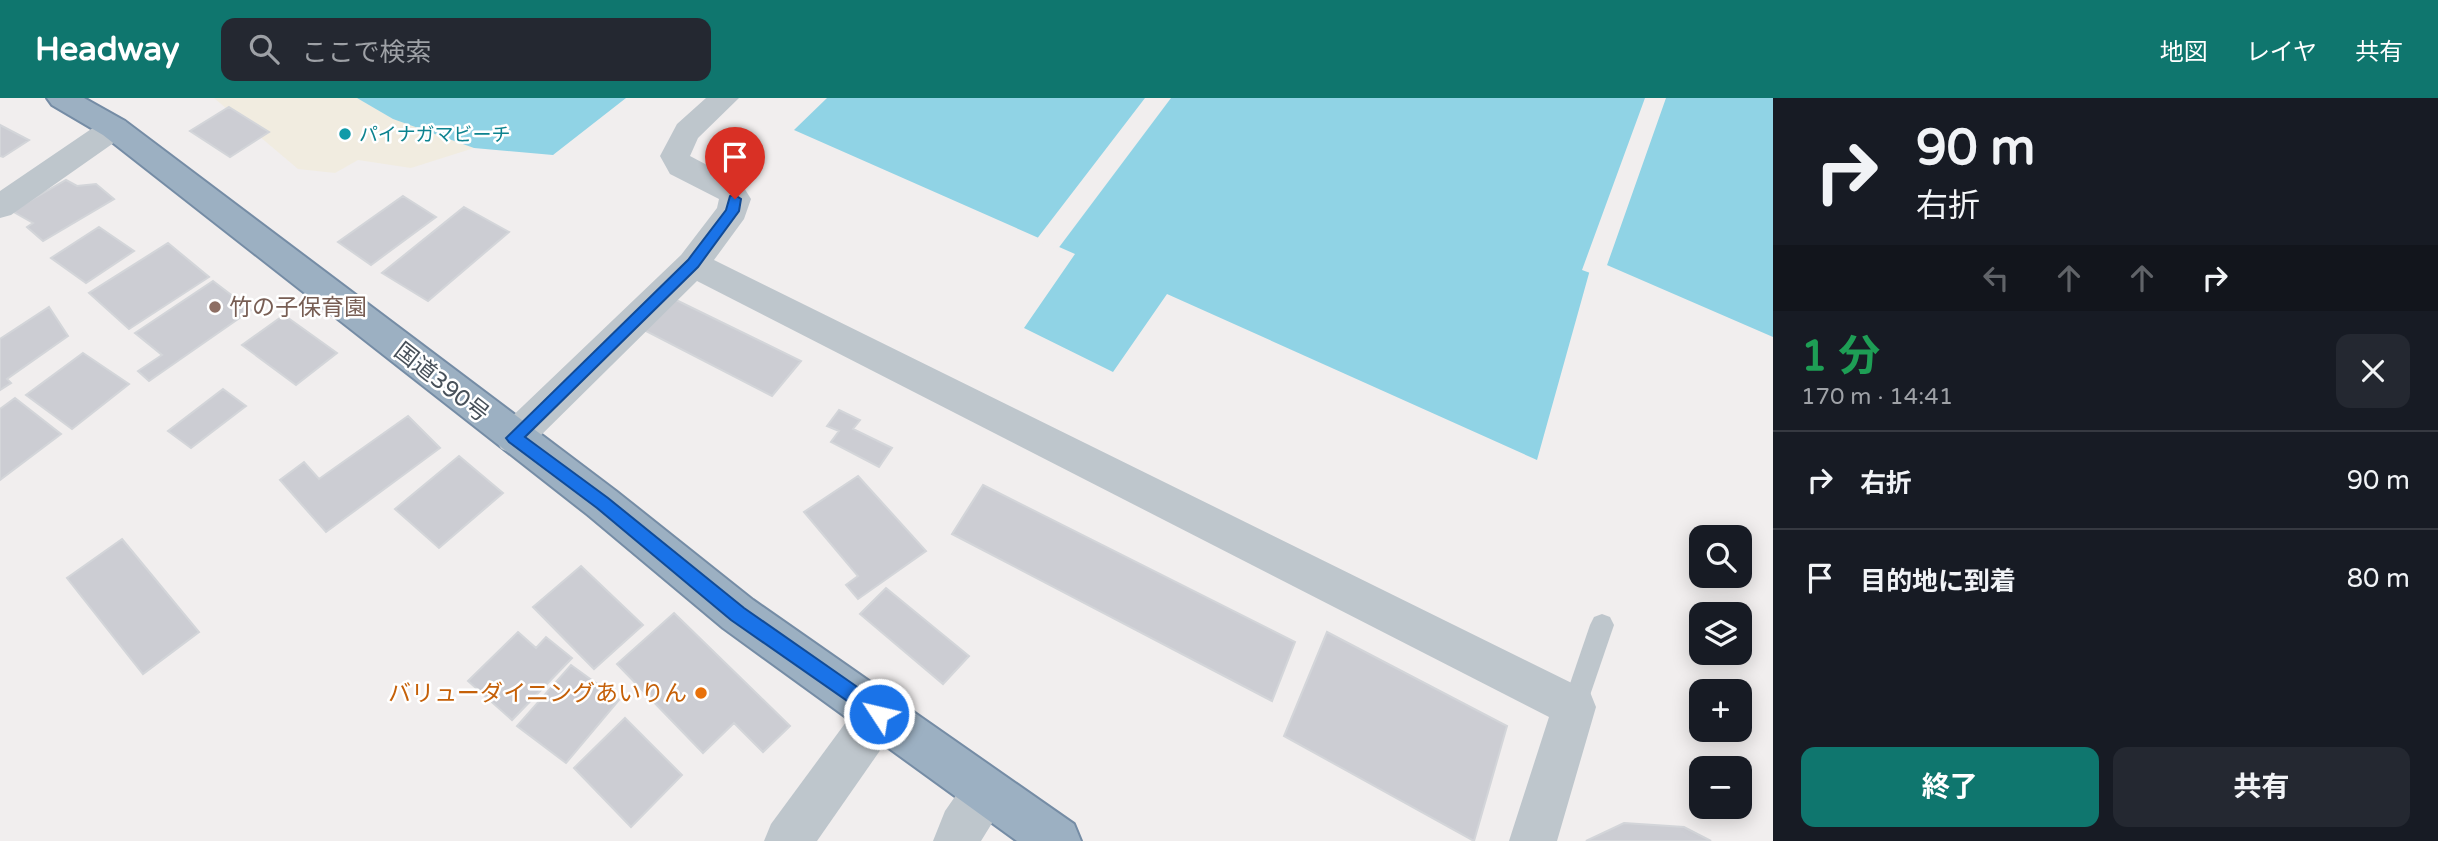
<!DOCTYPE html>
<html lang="ja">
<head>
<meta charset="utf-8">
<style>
  :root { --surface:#171b24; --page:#242831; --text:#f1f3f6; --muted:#9ea1a6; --line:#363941; --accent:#0f766e }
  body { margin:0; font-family:"Varela Round","Noto Sans JP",sans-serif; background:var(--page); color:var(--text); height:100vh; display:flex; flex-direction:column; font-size:26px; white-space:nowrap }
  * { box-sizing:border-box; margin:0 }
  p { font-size:23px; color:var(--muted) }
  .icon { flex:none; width:38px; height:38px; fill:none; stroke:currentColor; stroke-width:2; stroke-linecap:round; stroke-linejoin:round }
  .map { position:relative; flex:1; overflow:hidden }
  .drawer { display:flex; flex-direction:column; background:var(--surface); width:665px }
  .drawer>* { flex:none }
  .hud { background:#171b24; color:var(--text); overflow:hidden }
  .fabs { position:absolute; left:1689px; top:427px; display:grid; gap:14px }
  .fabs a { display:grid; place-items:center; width:63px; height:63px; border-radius:14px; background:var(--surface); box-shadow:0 4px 18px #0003; font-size:35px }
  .pin { position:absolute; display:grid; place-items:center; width:60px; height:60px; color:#fff; margin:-72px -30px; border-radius:50% 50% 50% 0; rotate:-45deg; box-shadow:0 0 7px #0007 }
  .pin .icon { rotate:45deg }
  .me { position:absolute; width:77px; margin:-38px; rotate:305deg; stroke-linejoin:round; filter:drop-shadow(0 0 5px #0008) }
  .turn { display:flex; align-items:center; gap:24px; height:147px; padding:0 28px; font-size:32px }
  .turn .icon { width:91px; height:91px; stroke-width:2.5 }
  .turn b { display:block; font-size:49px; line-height:60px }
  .lanes { display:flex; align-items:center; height:66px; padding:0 28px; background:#0003; justify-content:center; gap:35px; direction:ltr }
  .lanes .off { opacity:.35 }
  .round { display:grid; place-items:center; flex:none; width:74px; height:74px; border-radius:14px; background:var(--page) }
  .head { display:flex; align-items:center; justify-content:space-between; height:119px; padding:0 28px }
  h1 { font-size:42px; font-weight:700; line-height:52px; color:#1e9e55 }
  .primary-button { display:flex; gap:14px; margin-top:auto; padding:14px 28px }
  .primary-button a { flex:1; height:80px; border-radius:14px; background:var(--accent); color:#fff; font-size:28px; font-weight:700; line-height:80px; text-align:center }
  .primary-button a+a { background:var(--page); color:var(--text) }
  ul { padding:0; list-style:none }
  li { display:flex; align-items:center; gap:21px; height:98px; padding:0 28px; border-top:2px solid var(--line) }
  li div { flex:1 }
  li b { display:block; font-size:26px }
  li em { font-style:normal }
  header { display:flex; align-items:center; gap:42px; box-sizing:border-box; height:98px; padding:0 35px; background:var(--accent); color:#fff }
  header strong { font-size:33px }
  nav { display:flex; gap:38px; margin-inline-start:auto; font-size:24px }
  .search { width:490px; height:63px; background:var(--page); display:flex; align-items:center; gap:18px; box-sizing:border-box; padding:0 24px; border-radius:14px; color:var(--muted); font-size:26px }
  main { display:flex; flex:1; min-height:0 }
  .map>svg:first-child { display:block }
  .sand { fill:#f1ece0 }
  .water { fill:#90d3e5 }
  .pier { fill:#f1eeee }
  .building { fill:#cccdd3; stroke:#d3d5d9; stroke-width:2 }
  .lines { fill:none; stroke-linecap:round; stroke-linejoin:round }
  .trunk-casing { stroke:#758ca5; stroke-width:4 }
  .service { fill:#bec6cc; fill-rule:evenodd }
  .minor { fill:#bec6cc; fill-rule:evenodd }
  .tertiary { fill:#bec6cc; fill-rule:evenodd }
  .trunk { fill:#9cb0c2; fill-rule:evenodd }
  .route { fill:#1a73e8; stroke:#114b97; stroke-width:2 }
  .culture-dot { fill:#0f9aa8; stroke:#fff; stroke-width:2.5 }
  .education-dot { fill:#8d6e63; stroke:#fff; stroke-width:2.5 }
  .food-dot { fill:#e8710a; stroke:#fff; stroke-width:2.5 }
  .labels { text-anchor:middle; stroke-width:5; stroke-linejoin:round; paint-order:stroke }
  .far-culture-label { font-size:19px; fill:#0d838f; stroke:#fff; text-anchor:start }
  .education-label { font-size:23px; fill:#785e54; stroke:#fff; text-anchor:start }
  .street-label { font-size:23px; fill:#48515a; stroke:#fff }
  .food-label { font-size:23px; fill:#c56008; stroke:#fff; text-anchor:end }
</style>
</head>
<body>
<header>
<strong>Headway</strong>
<div class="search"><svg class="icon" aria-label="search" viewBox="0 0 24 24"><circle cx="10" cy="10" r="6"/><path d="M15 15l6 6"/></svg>ここで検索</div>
<nav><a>地図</a><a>レイヤ</a><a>共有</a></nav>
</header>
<main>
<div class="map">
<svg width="1773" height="743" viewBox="0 0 1773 743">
  <rect width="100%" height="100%" fill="#f1eeee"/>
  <path class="sand" d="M214 0H357L393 21 474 50 411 70 358 62 335 75 298 71Z"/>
  <path class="water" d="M357 0H626L553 57 474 50 393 21Z
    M827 0H1773V239L1593 161 1537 362 1167 196 1113 274 1024 230 1075 156 794 32Z"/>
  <path class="pier" d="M1145 0H1171L1057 152 1036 142Z
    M1645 0H1666L1606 170 1595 165 1593 176 1582 172Z"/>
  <path class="building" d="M229 9 269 34 230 59 190 33Z
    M0 27 29 42 3 59 0 58Z
    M66 82 77 88 96 86 114 101 43 143 27 129 33 125 12 113Z
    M403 98 436 119 371 167 338 144Z
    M464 109 509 134 428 203 382 175Z
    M99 129 134 153 86 185 51 160Z
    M168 145 209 179 129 231 89 195Z
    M213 183 251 212 149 283 138 273 162 257 135 235Z
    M672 200 801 263 772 298 642 231Z
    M49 209 68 238 7 281 11 285 0 292V241Z
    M284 217 337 255 296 287 242 247Z
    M83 255 129 286 72 331 26 297Z
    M223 291 246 308 191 350 168 333Z
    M15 300 61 336 0 382V311Z
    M839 312 860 322 853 331 892 350 879 369 831 344 839 333 827 328Z
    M408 318 440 350 326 434 280 382 304 364 319 381Z
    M459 358 503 395 439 450 395 411Z
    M858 378 926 453 858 501 846 487 858 478 804 414Z
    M983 387 1295 544 1272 603 952 436Z
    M122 441 199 534 143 576 67 480Z
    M581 468 643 527 594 571 533 509Z
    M886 490 969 558 943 586 860 516Z
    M674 515 790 628 763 654 734 625 703 655 617 566Z
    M518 534 536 550 546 539 572 560 512 622 468 583Z
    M1327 534 1507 628 1474 743 1284 638Z
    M571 567 619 602 566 665 517 628Z
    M625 620 682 677 631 729 574 670Z
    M1624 725 1684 729 1711 743H1586Z"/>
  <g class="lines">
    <g class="trunk-casing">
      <path id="trunk" d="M47 0H84L125 23 616 393 753 502 1074 726 1081 743H1017L723 530 588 417 103 37 52 7Z"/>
    </g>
    <path class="service" d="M1602 516 1610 519 1614 527 1586 609 1583 617 1574 621 1565 617 1562 609 1590 527 1594 519Z"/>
    <path class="minor" d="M706 0H739L698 40 690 58 741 85 751 101 744 121 714 162 1590 594 1596 609 1557 743H1509L1549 619 697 183 527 351 514 356 501 351 495 340 501 329 681 157 717 110 719 101 670 76 660 58 677 26Z
      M114 20 125 23 129 30 125 37 11 117 0 120V93L103 23Z
      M986 670 1002 677 1009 693 1002 709 981 743H933L945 713 970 677Z"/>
    <path class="tertiary" d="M879 594 895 601 901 616 895 631 817 743H764L771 726 863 601Z"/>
    <use href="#trunk" class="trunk"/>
  </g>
  <path class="route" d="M735 97 741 101 739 113 698 169 525 339 608 400 744 510 886 609 888 616 886 622 879 625 731 522 597 410 509 344 506 340 688 162 726 112 730 98Z"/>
  <circle class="culture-dot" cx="345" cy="36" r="7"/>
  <circle class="education-dot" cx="215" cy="209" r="7"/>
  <circle class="food-dot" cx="701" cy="595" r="7"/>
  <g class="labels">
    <g class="far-culture-label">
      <text x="359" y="43">パイナガマビーチ</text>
    </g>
    <g class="education-label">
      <text x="229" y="217">竹の子保育園</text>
    </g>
    <g class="street-label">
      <text transform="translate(442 284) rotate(38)" y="8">国道390号</text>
    </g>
    <g class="food-label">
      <text x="687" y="603">バリューダイニングあいりん</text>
    </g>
  </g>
</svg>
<div class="fabs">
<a><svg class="icon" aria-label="search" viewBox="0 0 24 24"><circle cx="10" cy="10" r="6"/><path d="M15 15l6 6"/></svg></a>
<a><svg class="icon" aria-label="layers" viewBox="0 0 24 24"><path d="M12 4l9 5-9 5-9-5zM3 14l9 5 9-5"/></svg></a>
<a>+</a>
<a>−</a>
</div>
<div class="pin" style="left:735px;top:101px;background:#d93025"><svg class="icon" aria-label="arrive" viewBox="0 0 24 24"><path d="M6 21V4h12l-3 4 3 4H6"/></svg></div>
<svg class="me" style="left:879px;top:616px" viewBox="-20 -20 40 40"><circle r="17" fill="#1a73e8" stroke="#fff" stroke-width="3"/><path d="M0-11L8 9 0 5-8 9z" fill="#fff"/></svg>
</div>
<section class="drawer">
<div class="hud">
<div class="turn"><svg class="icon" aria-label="right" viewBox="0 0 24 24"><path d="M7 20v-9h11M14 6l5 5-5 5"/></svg><div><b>90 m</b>右折</div></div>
<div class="lanes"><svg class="icon off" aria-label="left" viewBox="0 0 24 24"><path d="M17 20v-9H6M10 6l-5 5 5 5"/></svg><svg class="icon off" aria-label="ahead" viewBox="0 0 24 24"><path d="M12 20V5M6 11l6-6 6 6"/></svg><svg class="icon off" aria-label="ahead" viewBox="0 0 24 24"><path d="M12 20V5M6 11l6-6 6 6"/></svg><svg class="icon" aria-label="right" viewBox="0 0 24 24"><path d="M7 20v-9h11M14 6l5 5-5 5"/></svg></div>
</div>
<div class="head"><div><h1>1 分</h1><p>170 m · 14:41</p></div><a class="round"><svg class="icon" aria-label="close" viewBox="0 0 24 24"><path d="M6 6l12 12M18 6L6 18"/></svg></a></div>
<ul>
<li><svg class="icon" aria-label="right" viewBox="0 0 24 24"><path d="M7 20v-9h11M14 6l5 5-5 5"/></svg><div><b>右折</b></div><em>90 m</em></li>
<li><svg class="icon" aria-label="arrive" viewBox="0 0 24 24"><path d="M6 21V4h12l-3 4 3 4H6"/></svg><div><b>目的地に到着</b></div><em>80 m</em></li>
</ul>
<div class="primary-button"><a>終了</a><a>共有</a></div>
</section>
</main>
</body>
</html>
